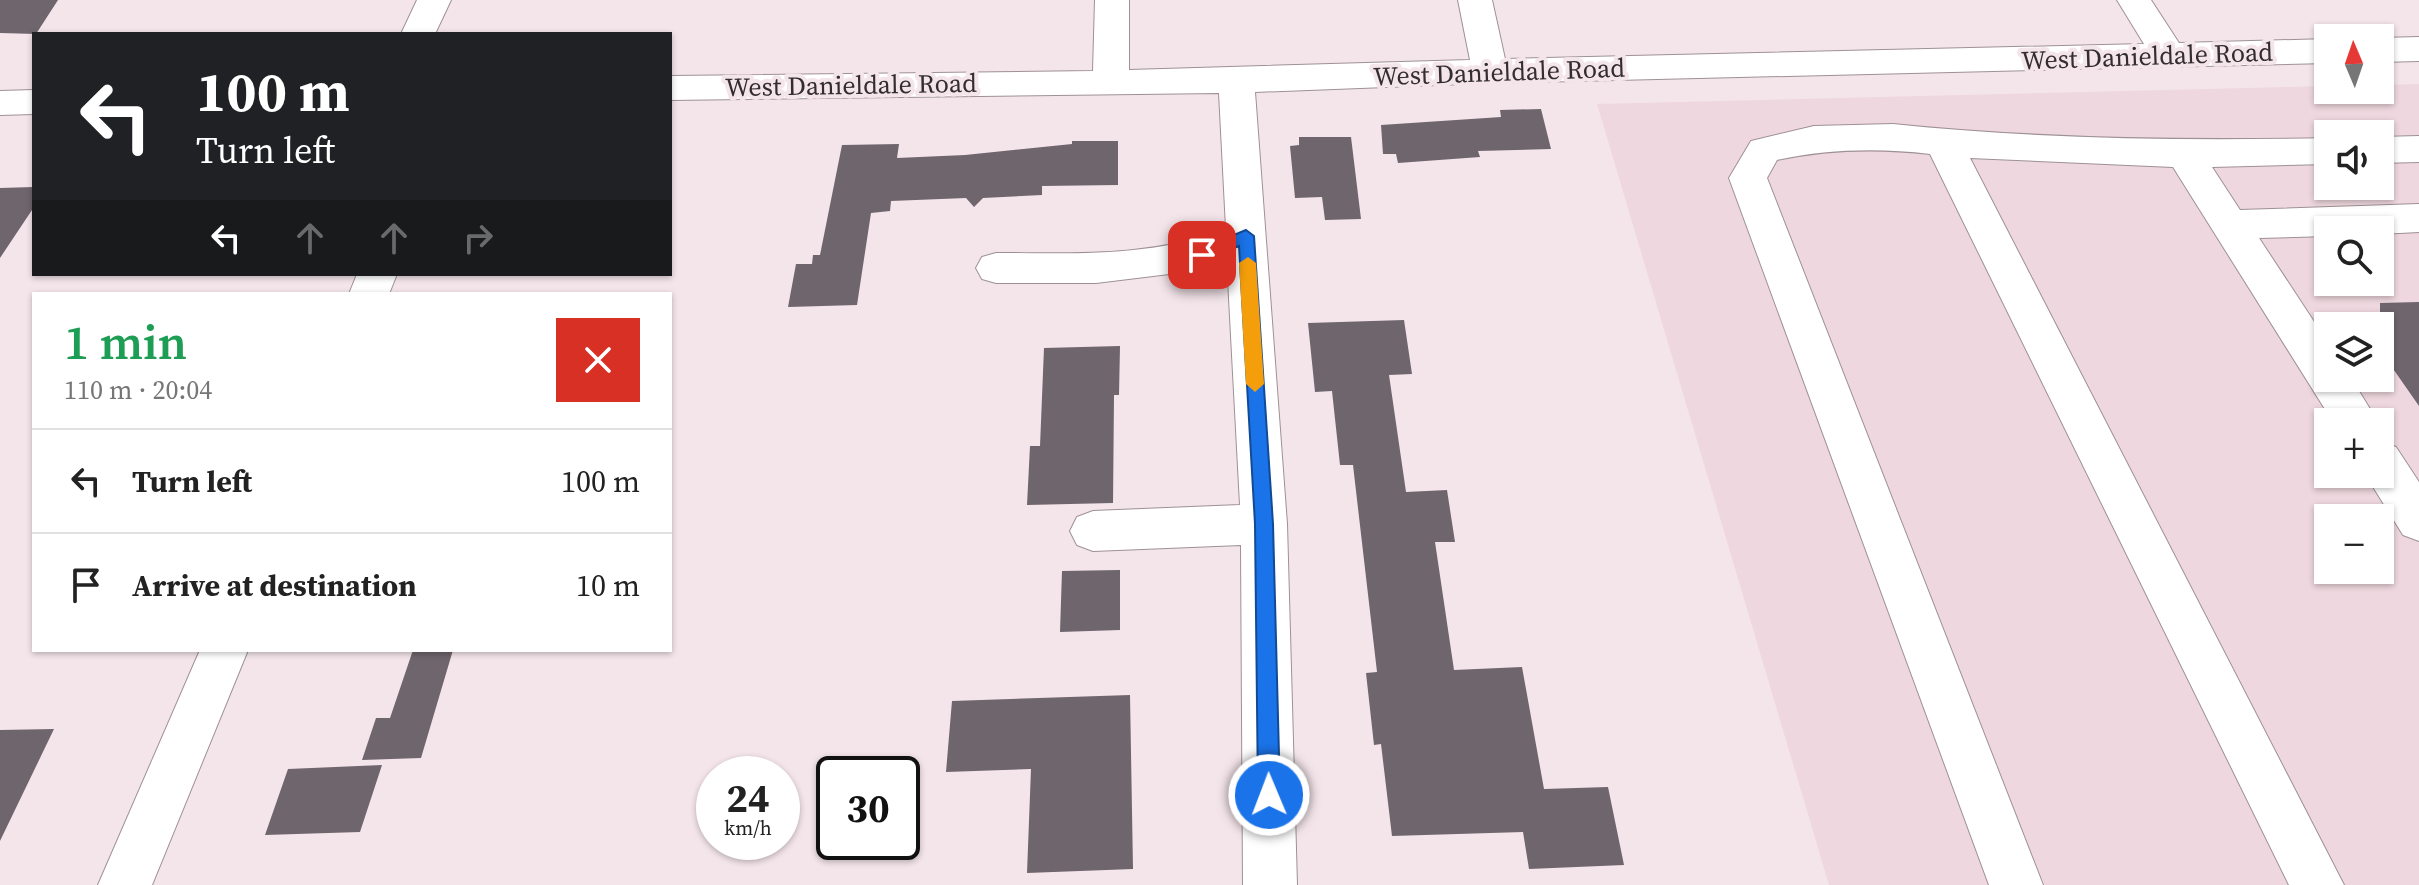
<!DOCTYPE html>
<html lang="en">
<head>
<meta charset="utf-8">
<style>
  :root { --surface:#fff; --page:#f6f6f6; --text:#222; --muted:#767676; --line:#e0e0e0 }
  body { margin:0; font-family:"Source Serif 4",serif; background:var(--page); color:var(--text); height:100vh; display:flex; flex-direction:column; font-size:30px; white-space:nowrap }
  * { box-sizing:border-box; margin:0 }
  p { font-size:26px; color:var(--muted) }
  .icon { flex:none; width:44px; height:44px; fill:none; stroke:currentColor; stroke-width:2; stroke-linecap:round; stroke-linejoin:round }
  .map { position:relative; flex:1; overflow:hidden }
  .details { position:absolute; left:32px; top:292px; width:640px; height:360px; display:flex; flex-direction:column; background:var(--surface); border-radius:0px; box-shadow:0 2px 6px #0004 }
  .details>* { flex:none }
  .hud { position:absolute; left:32px; top:32px; width:640px; height:244px; border-radius:0px; box-shadow:0 2px 6px #0004; background:#202124; color:#fff; overflow:hidden }
  .needle { width:52px; rotate:358deg }
  .fabs { position:absolute; left:2314px; top:24px; display:grid; gap:16px }
  .fabs a { display:grid; place-items:center; width:80px; height:80px; border-radius:0px; background:var(--surface); box-shadow:0 2px 6px #0004; font-size:40px }
  .speed { position:absolute; left:696px; top:756px; display:flex; gap:16px; font-size:40px; font-weight:700; text-align:center }
  .speed>* { display:grid; place-content:center; width:104px; height:104px; border-radius:50%; background:var(--surface); box-shadow:0 2px 6px #0004; line-height:1 }
  .speed small { font-size:20px; font-weight:400 }
  .speed .limit { border:4px solid #111; border-radius:12px; background:#fff; color:#111 }
  .pin { position:absolute; display:grid; place-items:center; width:68px; height:68px; color:#fff; margin:-34px; border-radius:16px; box-shadow:0 4px 12px #0006 }
  .me { position:absolute; width:88px; margin:-44px; rotate:359deg; stroke-linejoin:round; filter:drop-shadow(0 0 6px #0008) }
  .turn { display:flex; align-items:center; gap:28px; height:168px; padding:0 32px; font-size:36px }
  .turn .icon { width:104px; height:104px; stroke-width:2.5 }
  .turn b { display:block; font-size:56px; line-height:68px }
  .lanes { display:flex; align-items:center; height:76px; padding:0 32px; background:#0003; justify-content:center; gap:40px; direction:ltr }
  .lanes .off { opacity:.35 }
  .round { display:grid; place-items:center; flex:none; width:84px; height:84px; border-radius:0px; background:var(--page) }
  .headline { display:flex; align-items:center; justify-content:space-between; height:136px; padding:0 32px }
  h1 { font-size:48px; font-weight:600; line-height:60px; color:#1e9e55 }
  ul { padding:0; list-style:none }
  li { display:flex; align-items:center; gap:24px; height:104px; padding:0 32px; border-top:2px solid var(--line) }
  li div { flex:1 }
  li b { display:block; font-size:30px }
  li em { font-style:normal }
  .map>svg:first-child { display:block }
  .built { fill:#eed7de; fill-rule:evenodd }
  .building { fill:#6f656d }
  .lines { fill:none; stroke-linecap:round; stroke-linejoin:round }
  .minor-casing { stroke:#9e9195; stroke-width:2 }
  .minor { fill:#fff; fill-rule:evenodd }
  .route { fill:#1a73e8; stroke:#114b97; stroke-width:2 }
  .slow { fill:#f59e0b }
  .labels { text-anchor:middle; stroke-width:8; stroke-linejoin:round; paint-order:stroke }
  .street-label { font-size:26px; fill:#332d2f; stroke:#f4e5ea }
</style>
</head>
<body>
<div class="map">
<svg width="2419" height="885" viewBox="0 0 2419 885">
  <rect width="100%" height="100%" fill="#f4e5ea"/>
  <path class="built" d="M2419 84V885H1829L1597 104 2328 86V90H2380V85ZM2328 134H2380V186H2328ZM2328 230H2380V282H2328ZM2328 326H2380V378H2328ZM2328 422H2380V474H2328ZM2328 518H2380V570H2328Z"/>
  <path class="building" d="M0 0H58L36 34 0 33Z
    M1541 109 1551 149 1478 151 1480 157 1398 163 1396 154H1383L1381 125 1501 117 1500 110Z
    M1299 137H1351L1361 219 1325 220 1322 197 1295 198 1290 146 1299 145Z
    M1072 141H1118V185L1042 186V195L983 198 974 207 966 198 891 201 890 211 871 213 857 305 788 307 796 264H812L813 255H820L842 145 899 144 897 158 965 155 1072 144Z
    M34 187V207L0 258V188Z
    M2419 302V406L2380 350V303Z
    M1404 320 1412 374 1389 375 1406 492 1447 490 1455 542H1435L1454 670 1522 667 1544 789 1608 787 1624 865 1529 869 1523 832 1392 836 1381 744 1374 745 1366 673 1377 672 1353 465H1340L1332 391 1315 392 1308 323Z
    M1120 346 1119 395H1114L1113 503 1027 505 1030 446H1040L1044 348Z
    M1120 570V630L1060 632 1062 571Z
    M413 650H453L421 758 362 760 376 718H390Z
    M1130 695 1133 869 1027 873 1031 769 946 772 952 701Z
    M54 729 0 841V730Z
    M382 765 360 832 265 835 288 769Z"/>
  <g class="lines">
    <g class="minor-casing">
      <path id="minor" d="M417 0H451L435 34H401Z
        M1095 0H1129V70L1470 60 1458 0H1492L1505 59 2144 44 2117 0H2151L2179 43 2328 39V63L1490 83 1255 92 1287 524 1297 885H1243L1241 545 1093 551 1077 545 1070 531 1077 517 1093 511 1240 505 1227 261 1202 270 1096 283H996L982 279 976 268 982 257 996 253C1071 253 1155 258 1226 228L1219 93 670 100V76L1093 71Z
        M2419 37V61L2380 62V38Z
        M34 90V114L0 115V91Z
        M1893 124C2038 139 2182 141 2328 138V164L2212 167 2240 210 2419 204V232L2380 234V230H2328V236L2259 238 2328 343V378H2351L2378 422H2333L2173 167 1970 158 2344 885H2289L1930 154C1879 148 1828 149 1777 160L1767 178 2043 885H1989L1729 178 1751 141 1814 126Z
        M2419 136V162L2380 163V137Z
        M357 274H397L389 294H349Z
        M2380 441 2396 447 2419 482V541L2403 535 2365 474H2380Z
        M200 650H248L152 885H98Z"/>
    </g>
    <use href="#minor" class="minor"/>
  </g>
  <path class="route" d="M1246 230 1254 236 1273 524 1280 795 1276 802 1269 805 1261 802 1258 795 1255 524 1239 246 1202 261 1194 255 1196 251Z"/>
  <path class="slow" d="M1248 257 1256 263 1264 384 1255 392 1246 384 1239 263Z"/>
  <g class="labels">
    <g class="street-label">
      <text transform="translate(2147 56) rotate(-2)" y="9">West Danieldale Road</text>
      <text transform="translate(1499 72) rotate(-2)" y="9">West Danieldale Road</text>
      <text transform="translate(851 85) rotate(-1)" y="9">West Danieldale Road</text>
    </g>
  </g>
</svg>
<div class="fabs">
<a><svg class="needle" viewBox="-14 -14 28 28"><path d="M0-13l5 13h-10z" fill="#e53935"/><path d="M0 13l5-13h-10z" fill="#767676"/></svg></a>
<a><svg class="icon" aria-label="sound" viewBox="0 0 24 24"><path d="M4 9h4l5-4v14l-5-4H4zM17 9q2 3 0 6"/></svg></a>
<a><svg class="icon" aria-label="search" viewBox="0 0 24 24"><circle cx="10" cy="10" r="6"/><path d="M15 15l6 6"/></svg></a>
<a><svg class="icon" aria-label="layers" viewBox="0 0 24 24"><path d="M12 4l9 5-9 5-9-5zM3 14l9 5 9-5"/></svg></a>
<a>+</a>
<a>−</a>
</div>
<div class="speed"><div>24<small>km/h</small></div><div class="limit">30</div></div>
<div class="pin" style="left:1202px;top:255px;background:#d93025"><svg class="icon" aria-label="arrive" viewBox="0 0 24 24"><path d="M6 21V4h12l-3 4 3 4H6"/></svg></div>
<svg class="me" style="left:1269px;top:795px" viewBox="-20 -20 40 40"><circle r="17" fill="#1a73e8" stroke="#fff" stroke-width="3"/><path d="M0-11L8 9 0 5-8 9z" fill="#fff"/></svg>
<div class="hud">
<div class="turn"><svg class="icon" aria-label="left" viewBox="0 0 24 24"><path d="M17 20v-9H6M10 6l-5 5 5 5"/></svg><div><b>100 m</b>Turn left</div></div>
<div class="lanes"><svg class="icon" aria-label="left" viewBox="0 0 24 24"><path d="M17 20v-9H6M10 6l-5 5 5 5"/></svg><svg class="icon off" aria-label="ahead" viewBox="0 0 24 24"><path d="M12 20V5M6 11l6-6 6 6"/></svg><svg class="icon off" aria-label="ahead" viewBox="0 0 24 24"><path d="M12 20V5M6 11l6-6 6 6"/></svg><svg class="icon off" aria-label="right" viewBox="0 0 24 24"><path d="M7 20v-9h11M14 6l5 5-5 5"/></svg></div>
</div>
<section class="details">
<div class="headline"><div><h1>1 min</h1><p>110 m · 20:04</p></div><a class="round" style="background:#d93025;color:#fff"><svg class="icon" aria-label="close" viewBox="0 0 24 24"><path d="M6 6l12 12M18 6L6 18"/></svg></a></div>
<ul>
<li><svg class="icon" aria-label="left" viewBox="0 0 24 24"><path d="M17 20v-9H6M10 6l-5 5 5 5"/></svg><div><b>Turn left</b></div><em>100 m</em></li>
<li><svg class="icon" aria-label="arrive" viewBox="0 0 24 24"><path d="M6 21V4h12l-3 4 3 4H6"/></svg><div><b>Arrive at destination</b></div><em>10 m</em></li>
</ul>
</section>
</div>
</body>
</html>
